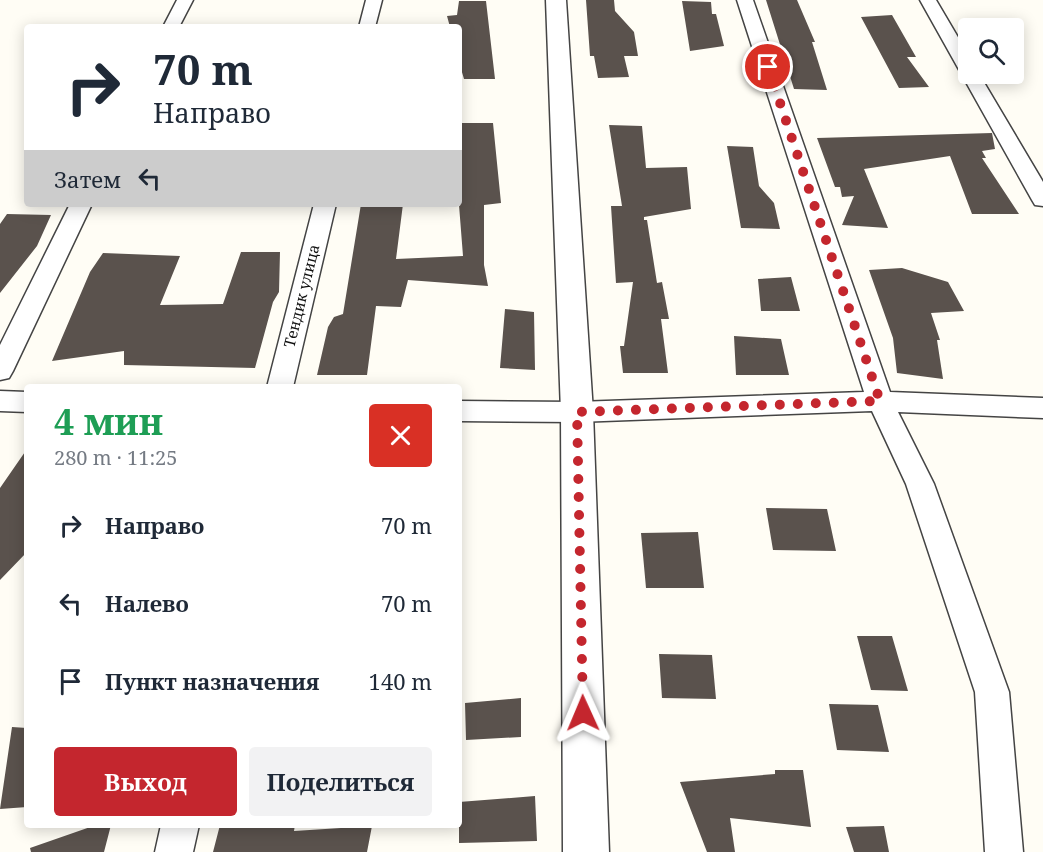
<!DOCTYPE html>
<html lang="ru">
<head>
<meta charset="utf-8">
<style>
  :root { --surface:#fff; --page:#f2f2f3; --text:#1f2937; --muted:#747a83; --accent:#c4262e }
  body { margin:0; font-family:"Noto Serif",serif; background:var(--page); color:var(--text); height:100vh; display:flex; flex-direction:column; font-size:22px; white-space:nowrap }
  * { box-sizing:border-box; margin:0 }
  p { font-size:20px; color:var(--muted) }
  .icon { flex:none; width:33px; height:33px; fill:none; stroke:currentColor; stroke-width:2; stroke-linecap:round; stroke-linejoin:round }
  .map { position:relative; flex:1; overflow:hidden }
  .details { position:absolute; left:24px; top:384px; width:438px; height:444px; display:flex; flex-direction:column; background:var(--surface); border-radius:6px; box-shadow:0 3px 15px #0003 }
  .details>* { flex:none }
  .banner { position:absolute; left:24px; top:24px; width:438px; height:183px; border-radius:6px; box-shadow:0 3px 15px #0003; background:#fff; color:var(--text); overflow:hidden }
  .tools { position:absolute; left:958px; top:18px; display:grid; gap:12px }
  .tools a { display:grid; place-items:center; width:66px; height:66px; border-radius:6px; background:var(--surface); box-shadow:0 3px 15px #0003; font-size:30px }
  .pin { position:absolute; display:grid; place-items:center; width:51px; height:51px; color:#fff; margin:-26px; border:3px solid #fff; border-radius:50%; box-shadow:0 2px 6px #0007 }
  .me { position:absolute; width:66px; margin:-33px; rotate:359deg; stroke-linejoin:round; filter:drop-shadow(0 0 4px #0008) }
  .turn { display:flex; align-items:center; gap:21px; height:126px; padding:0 30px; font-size:27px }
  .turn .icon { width:78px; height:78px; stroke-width:2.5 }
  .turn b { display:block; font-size:42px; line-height:51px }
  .then { display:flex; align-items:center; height:57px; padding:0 30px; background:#0003; gap:12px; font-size:22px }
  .round { display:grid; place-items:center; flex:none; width:63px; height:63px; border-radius:6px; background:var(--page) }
  .headline { display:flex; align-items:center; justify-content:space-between; height:102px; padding:0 30px }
  h1 { font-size:36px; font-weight:700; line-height:45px; color:#1e9e55 }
  .primary-button { display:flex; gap:12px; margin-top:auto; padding:12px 30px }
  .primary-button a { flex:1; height:69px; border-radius:6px; background:var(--accent); color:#fff; font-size:24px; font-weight:700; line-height:69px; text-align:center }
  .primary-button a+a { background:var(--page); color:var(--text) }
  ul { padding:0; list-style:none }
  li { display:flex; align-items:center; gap:18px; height:78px; padding:0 30px }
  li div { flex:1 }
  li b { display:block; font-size:22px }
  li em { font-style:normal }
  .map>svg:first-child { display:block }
  .building { fill:#5a524d }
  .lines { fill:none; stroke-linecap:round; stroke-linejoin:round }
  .minor-casing { stroke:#444; stroke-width:3 }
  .tertiary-casing { stroke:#444; stroke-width:3 }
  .minor { fill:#fff; fill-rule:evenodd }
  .tertiary { fill:#fff; fill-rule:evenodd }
  .route { stroke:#c4262e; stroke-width:10; stroke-dasharray:0 18 }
  .labels { text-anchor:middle; stroke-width:6; stroke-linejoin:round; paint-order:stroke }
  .street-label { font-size:15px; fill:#111; stroke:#fff }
</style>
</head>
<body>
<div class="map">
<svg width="1043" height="852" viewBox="0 0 1043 852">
  <rect width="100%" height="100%" fill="#fffdf5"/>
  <path class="building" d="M586 0H614L615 11 634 32 638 56H624L629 77 598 78 594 56H590Z
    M766 0H797L815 42H812L827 90 794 89Z
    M459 1H486L495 79H464L459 62V27H450L447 16 457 15Z
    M682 1 711 2 712 14H716L724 46 690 51Z
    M892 15 916 57H907L929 87 899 88 861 17Z
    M459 123H493L501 203 484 205V265L488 286 408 280 401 307 376 306 367 375H317L328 327 334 317 343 314 361 204H403L396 259 463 256 459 205Z
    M609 125 642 126 646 168 687 167 691 209 644 217V220H647L657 283 662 282 669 319H661L668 373H623L620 346H624L633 282 616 283 611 206H622Z
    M992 133 995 149 982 151 986 158H982L1019 214H972L950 156 864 169 888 228 842 225 854 196 842 197 840 187H835L817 138Z
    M727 146 753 147 759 186 774 203 780 229 741 228Z
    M7 214 51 215 37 246 0 293V224Z
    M241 252H280L279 292 273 302 255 368 124 365V351L52 361 90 272 103 253 180 256 160 305 223 304Z
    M902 268 948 282 964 311 931 313 940 340H937L943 379 897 373 893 338 869 270Z
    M791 277 800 311H761L758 279Z
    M505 309 534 312 535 370 500 368Z
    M734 336 781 339 789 375H736Z
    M27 449V552L0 580V488Z
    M766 508 827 509 836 551 773 550Z
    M698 532 704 588H646L641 533Z
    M857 636H892L908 691 871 690Z
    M659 654 712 655 716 699 662 698Z
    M521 698V737L466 740 465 703Z
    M829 704 878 705 889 752 837 750Z
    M12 727 27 728V807L0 809Z
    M775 770H803L811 827 730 818 735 852H707L680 782 775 774Z
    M535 796 537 841 459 843V802Z
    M96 825H111L104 852H31L30 848Z
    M220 825H295L294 831 372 826 367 852H213Z
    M884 826 889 852H854L846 827Z"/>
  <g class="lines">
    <g class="minor-casing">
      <path id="minor" d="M177 0H193L179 27H163Z
        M366 0H382L375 27H359Z
        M737 0H753L890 392 1043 398V418L898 412 934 484 1009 692 1023 852H985L975 692 906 484 872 411 577 422 459 421V401L577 402 864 392Z
        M920 0H936L969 56V74H979L1043 182V206L1035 205 1032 200Z
        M70 204H92L13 371 9 378 0 380V345Z
        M314 204H336L293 387H267Z
        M0 391 27 392V412L0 411Z
        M161 825H199L193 852H155Z"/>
    </g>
    <g class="tertiary-casing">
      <path id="tertiary" d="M546 0H566L593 412 609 852H563L561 412Z"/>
    </g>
    <use href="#minor" class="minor"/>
    <use href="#tertiary" class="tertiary"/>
  </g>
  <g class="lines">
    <path class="route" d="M583 713 577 412 880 401 768 67"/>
  </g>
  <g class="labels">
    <g class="street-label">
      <text transform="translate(302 296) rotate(-76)" y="5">Тендик улица</text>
    </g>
  </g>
</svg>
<div class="tools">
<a><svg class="icon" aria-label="search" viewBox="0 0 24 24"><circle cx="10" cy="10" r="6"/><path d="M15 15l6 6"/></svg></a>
</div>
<div class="pin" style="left:768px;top:67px;background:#d93025"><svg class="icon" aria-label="arrive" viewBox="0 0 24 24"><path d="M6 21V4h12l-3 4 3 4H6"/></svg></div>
<svg class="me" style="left:583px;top:713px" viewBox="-20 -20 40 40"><path d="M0-17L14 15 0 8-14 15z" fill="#c4262e" stroke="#fff" stroke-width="4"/></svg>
<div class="banner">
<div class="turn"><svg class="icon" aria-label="right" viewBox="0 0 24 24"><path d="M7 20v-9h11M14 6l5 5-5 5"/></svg><div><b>70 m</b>Направо</div></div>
<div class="then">Затем<svg class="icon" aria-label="left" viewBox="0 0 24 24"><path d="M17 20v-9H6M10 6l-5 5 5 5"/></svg></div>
</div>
<section class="details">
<div class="headline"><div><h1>4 мин</h1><p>280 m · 11:25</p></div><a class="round" style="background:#d93025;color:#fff"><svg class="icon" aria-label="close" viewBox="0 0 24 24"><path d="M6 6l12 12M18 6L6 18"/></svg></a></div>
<ul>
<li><svg class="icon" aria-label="right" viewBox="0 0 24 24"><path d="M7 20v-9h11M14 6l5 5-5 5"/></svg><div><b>Направо</b></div><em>70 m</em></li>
<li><svg class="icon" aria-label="left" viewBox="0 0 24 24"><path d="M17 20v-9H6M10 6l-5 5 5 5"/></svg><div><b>Налево</b></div><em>70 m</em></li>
<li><svg class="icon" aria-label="arrive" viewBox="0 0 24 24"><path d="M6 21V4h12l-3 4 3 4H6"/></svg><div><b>Пункт назначения</b></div><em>140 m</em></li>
</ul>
<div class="primary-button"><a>Выход</a><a>Поделиться</a></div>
</section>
</div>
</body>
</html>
